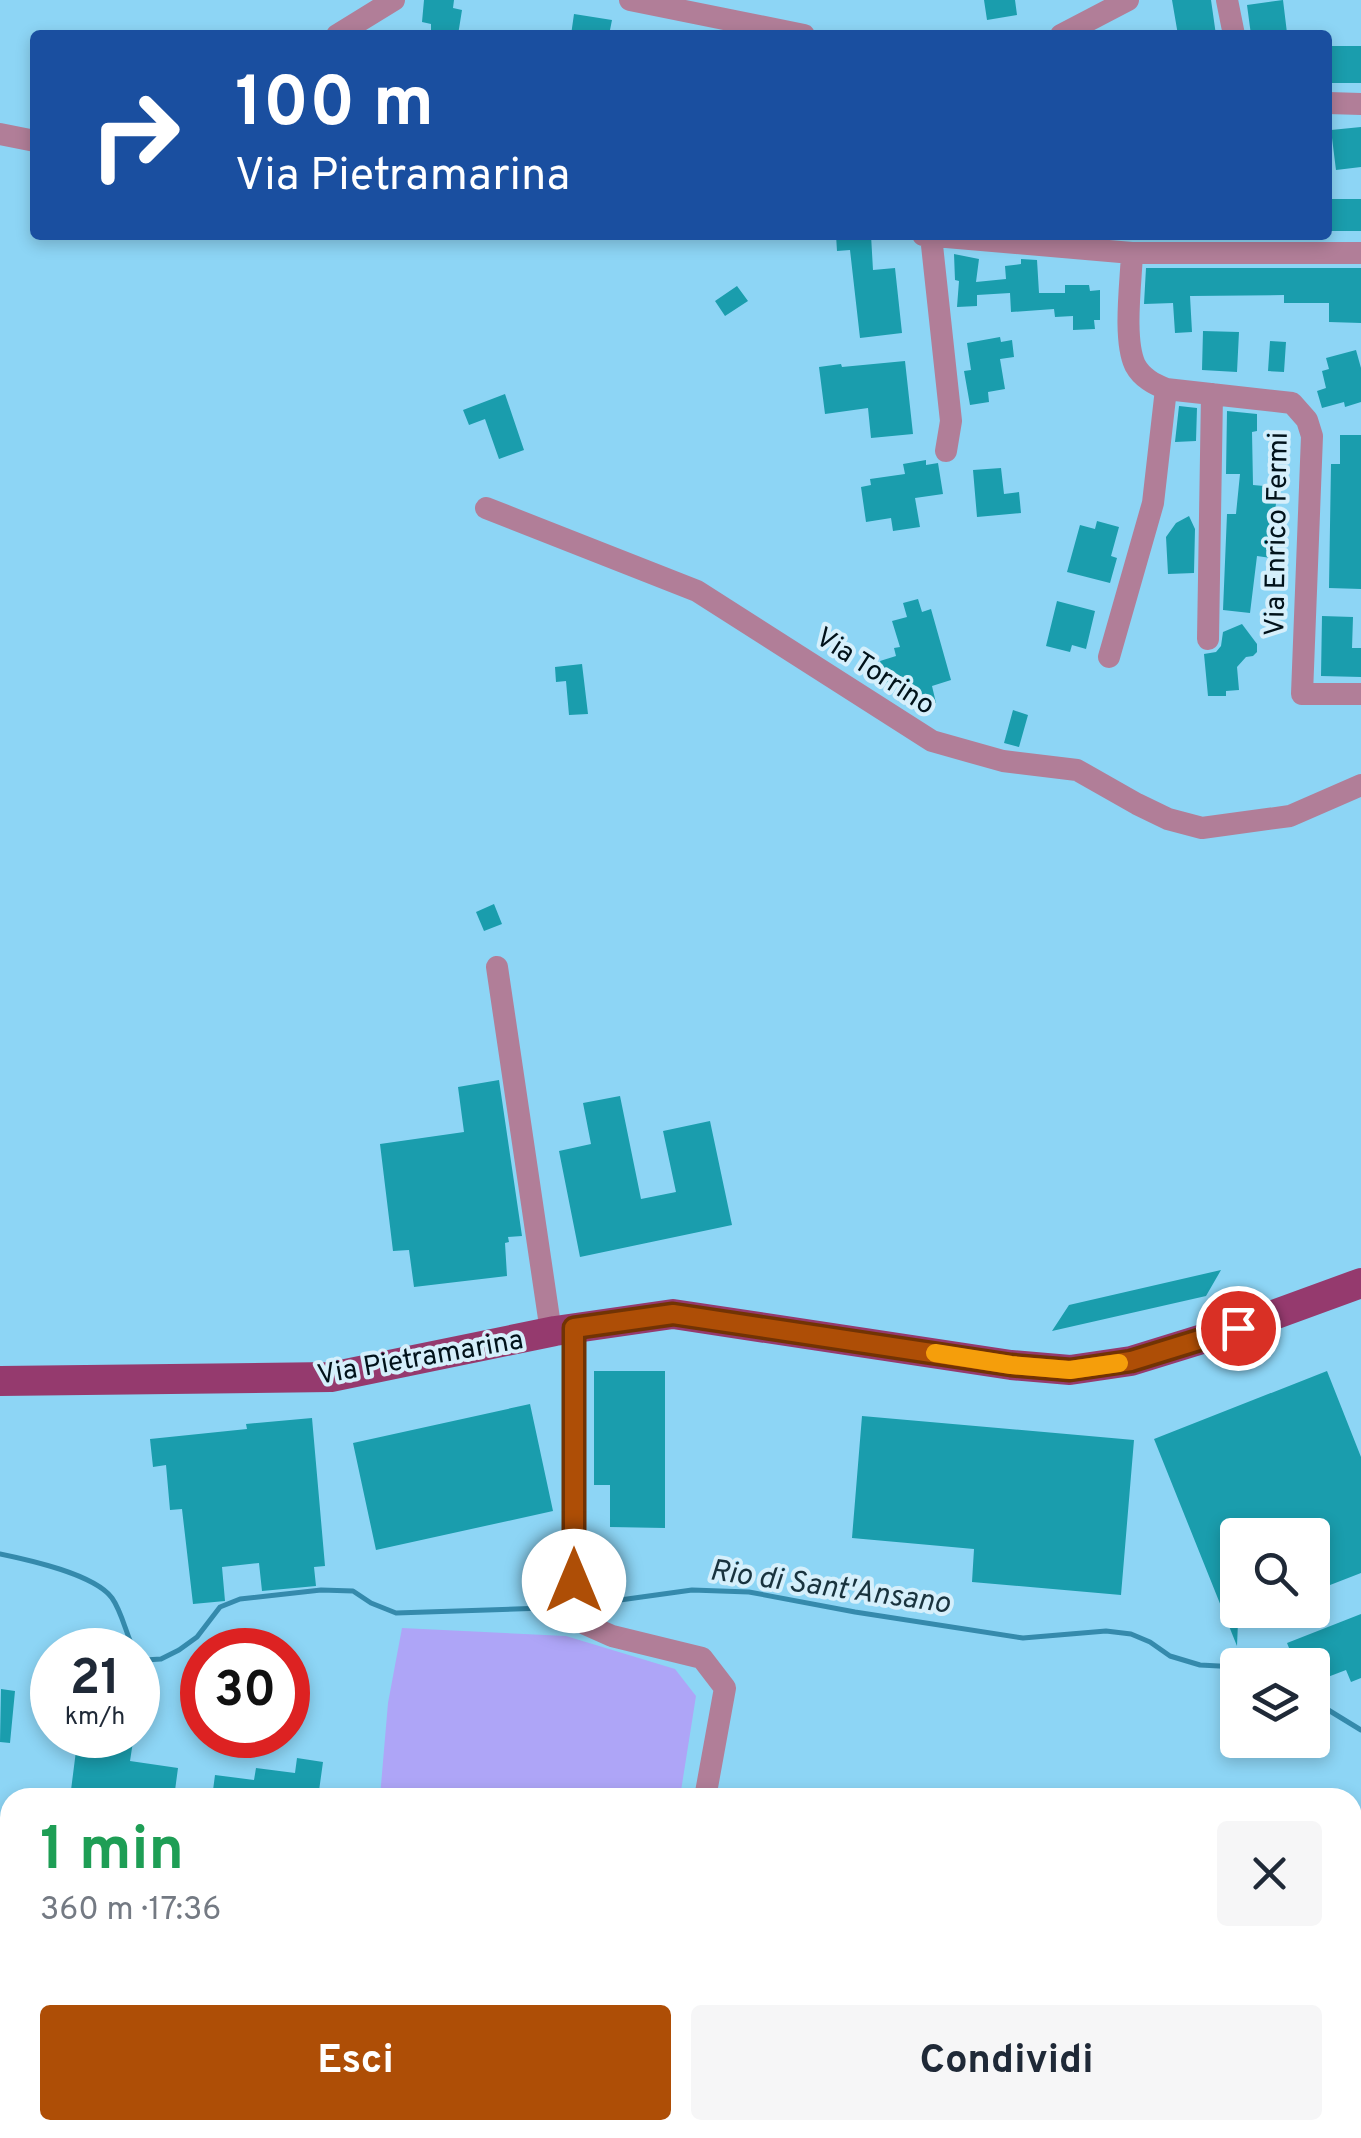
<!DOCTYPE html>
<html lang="it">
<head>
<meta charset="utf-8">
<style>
  :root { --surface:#fff; --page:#f6f6f7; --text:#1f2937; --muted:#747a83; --accent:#ae4e06 }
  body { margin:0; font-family:Overpass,sans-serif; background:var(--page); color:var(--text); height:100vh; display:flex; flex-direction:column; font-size:38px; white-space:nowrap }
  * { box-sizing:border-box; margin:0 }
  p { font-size:32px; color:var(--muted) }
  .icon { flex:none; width:55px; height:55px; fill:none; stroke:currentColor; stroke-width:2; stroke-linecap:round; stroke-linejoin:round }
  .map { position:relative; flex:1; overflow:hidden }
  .side { position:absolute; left:0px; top:1788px; width:1362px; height:352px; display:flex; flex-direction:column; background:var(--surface); border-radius:30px 30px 0 0; box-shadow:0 5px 15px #0003 }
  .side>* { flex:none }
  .banner { position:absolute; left:30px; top:30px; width:1302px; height:210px; border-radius:10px; box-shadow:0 5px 15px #0003; background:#1a4fa0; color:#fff; overflow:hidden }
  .tools { position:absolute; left:1220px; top:1518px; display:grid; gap:20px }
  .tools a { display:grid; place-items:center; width:110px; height:110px; border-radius:10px; background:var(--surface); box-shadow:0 5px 15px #0003; font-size:50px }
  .speed { position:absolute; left:30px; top:1628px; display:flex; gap:20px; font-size:50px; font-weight:700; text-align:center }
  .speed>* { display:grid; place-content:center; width:130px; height:130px; border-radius:50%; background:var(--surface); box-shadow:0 5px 15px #0003; line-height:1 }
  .speed small { font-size:25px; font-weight:400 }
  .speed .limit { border:15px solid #d22; background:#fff; color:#111 }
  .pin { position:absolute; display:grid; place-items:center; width:85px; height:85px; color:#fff; margin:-42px; border:5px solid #fff; border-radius:50%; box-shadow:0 2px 10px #0007 }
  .me { position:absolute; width:110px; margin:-55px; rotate:0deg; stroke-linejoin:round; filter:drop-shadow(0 0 8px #0008) }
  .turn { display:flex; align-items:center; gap:35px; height:210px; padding:0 40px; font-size:45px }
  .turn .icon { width:130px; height:130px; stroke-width:2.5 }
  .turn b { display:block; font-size:70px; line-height:85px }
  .round { display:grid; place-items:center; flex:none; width:105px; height:105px; border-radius:10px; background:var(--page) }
  .overview { display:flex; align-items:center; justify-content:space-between; height:170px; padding:0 40px }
  h1 { font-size:60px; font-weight:700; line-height:75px; color:#1e9e55 }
  .button { display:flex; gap:20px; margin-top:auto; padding:20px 40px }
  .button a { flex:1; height:115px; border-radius:10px; background:var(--accent); color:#fff; font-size:40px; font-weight:700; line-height:115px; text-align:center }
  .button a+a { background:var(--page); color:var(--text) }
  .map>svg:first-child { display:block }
  .green { fill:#aea5f7 }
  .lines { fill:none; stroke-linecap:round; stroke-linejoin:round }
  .stream { stroke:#358aac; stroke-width:5 }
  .building { fill:#1a9dad }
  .minor { stroke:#b17e98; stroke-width:22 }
  .major { stroke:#953a6e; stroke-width:30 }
  .route-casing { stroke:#713304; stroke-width:25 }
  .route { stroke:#ae4e06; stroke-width:18 }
  .slow { stroke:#f59e0b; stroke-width:18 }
  .labels { text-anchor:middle; stroke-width:8; stroke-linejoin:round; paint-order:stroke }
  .street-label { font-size:28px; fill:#01121a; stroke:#d5effb }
  .water-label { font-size:30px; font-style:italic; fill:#19333e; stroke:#d5effb }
</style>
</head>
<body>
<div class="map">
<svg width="1361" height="2138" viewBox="0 0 1361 2138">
  <rect width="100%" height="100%" fill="#8dd5f5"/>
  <path class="green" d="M402 1628 566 1636 675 1669 696 1696 680 1797H380L388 1703Z
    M92 2130H243L238 2138H88Z"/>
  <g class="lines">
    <path class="stream" d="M0 1554C29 1560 94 1574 112 1598 122 1612 126 1634 134 1650
      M584 1605 692 1590 749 1592 855 1612 1023 1638 1106 1631 1131 1634 1150 1642 1170 1656 1200 1665 1238 1667
      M138 1654 145 1660 161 1659 179 1650 197 1637 220 1607 240 1599 321 1590 353 1591 371 1603 396 1613 573 1607
      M1312 1700 1361 1730"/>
  </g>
  <path class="building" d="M424 0H454L453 8 462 10 458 35H444L431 31V24L422 22Z
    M984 0H1015L1017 15 987 20Z
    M1172 0H1211L1216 35H1178Z
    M1283 0 1287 33 1251 35 1247 5Z
    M574 14 612 20 609 35H571Z
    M1330 46H1361V83H1331Z
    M1361 127V167L1336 170 1331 130Z
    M1328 199H1361V231H1328Z
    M836 235H871L873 270 895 268 902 333 860 338 850 250 837 251Z
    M954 254 979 259 976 282 1006 279 1005 266 1021 264V259L1037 260 1039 293H1065V285H1089L1090 291 1100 290V320H1094L1095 329 1073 330V316L1055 317 1054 309 1011 312 1010 293 977 295V306L957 307 959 281 955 280Z
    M1146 268H1361V323L1329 322V303H1284V295L1190 296 1192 332 1175 333 1173 303 1144 304Z
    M737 286 748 301 725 316 715 301Z
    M1203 331 1239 332 1237 372 1202 370Z
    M1000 337 1001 342 1012 340 1014 357 1000 359 1005 389 988 392 989 402 970 405 964 371 971 370 967 343Z
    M1270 341 1286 342 1284 372 1268 371Z
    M1356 350 1361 368V402L1345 407 1344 402 1322 408 1317 391 1326 388 1322 371 1329 369 1326 358Z
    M905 361 913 434 871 438 868 408 825 414 819 367 841 364 842 367Z
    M505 394 524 450 499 459 485 419 469 425 463 410Z
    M1179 406 1197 408 1196 441 1175 442Z
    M1227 411 1257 414V431L1252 432 1253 485 1264 486V491L1277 492 1271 558 1257 556 1250 613 1223 610 1227 514H1236L1240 474H1226Z
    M1340 435H1361V589L1329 588 1331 464H1340Z
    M926 460V465L938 463 943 494 915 498 920 527 893 531 891 518 866 522 861 487 871 485 870 479 905 474 903 464Z
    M1001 468 1004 494 1019 492 1021 513 977 517 973 470Z
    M1189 516 1195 529 1194 573 1168 574 1166 537 1176 523Z
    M1097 521 1119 527 1111 556 1117 558 1110 583 1067 572 1080 525 1095 529Z
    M918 599 922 612 931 609 951 680 932 686 936 703 915 702 907 676 886 683 880 661 896 656 894 648 900 647 892 621 907 617 903 603Z
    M1057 601 1095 611 1086 649 1072 645 1070 652 1046 646Z
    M1322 616 1353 617 1352 648H1361V677L1321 676Z
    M1242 624 1257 644V652L1253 656 1246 657 1237 667 1239 690 1226 691V696H1208L1204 654 1216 652 1221 646 1223 632Z
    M582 664 588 714 569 715 566 681 556 682 555 667Z
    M1013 710 1028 715 1019 747 1004 743Z
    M494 904 502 924 484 931 476 912Z
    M499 1080 522 1236 508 1237 509 1242 505 1243 507 1276 414 1287 409 1250 393 1251 380 1144 464 1132 458 1087Z
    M620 1096 641 1199 676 1192 663 1131 710 1121 732 1225 580 1257 559 1151 591 1144 583 1103Z
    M1221 1270 1206 1296 1052 1331 1069 1305Z
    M594 1371H665V1528L610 1527V1485H594Z
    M1327 1371 1361 1457V1573L1312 1592V1535H1238V1610L1265 1611 1238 1622 1237 1646 1154 1439Z
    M530 1404 553 1511 376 1550 353 1443Z
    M862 1416 1134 1440 1121 1595 972 1582 974 1549 852 1538Z
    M312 1418 325 1566 314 1567 316 1586 262 1591 259 1563 222 1567 225 1601 193 1604 182 1509 170 1510 166 1465 153 1467 150 1439 247 1429 246 1424Z
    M1361 1614V1678L1351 1682 1346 1670 1312 1683V1665H1296L1287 1643Z
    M1 1689 15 1691 10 1743 0 1742Z
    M78 1735H134L130 1761 178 1768 174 1798H70Z
    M297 1758 323 1762 318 1798H212L215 1775 254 1780 256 1768 295 1773Z"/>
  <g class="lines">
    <path class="minor" d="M630 0 804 35
      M1227 0 1234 35
      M337 35 394 0
      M1061 35 1128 0
      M1328 103 1361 104
      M0 134 35 141
      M923 235 1132 253H1361
      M931 236 951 421 946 451
      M1132 253C1131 282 1123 339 1135 365 1142 378 1154 384 1166 389L1292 403 1307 420 1312 436 1302 694H1361
      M486 508 697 591 932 741 1003 761 1077 770 1137 804 1168 819 1202 828 1290 816 1361 785
      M1208 639 1212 394
      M1109 657 1153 503 1166 389
      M497 967 551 1332
      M573 1329 575 1581 582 1619 585 1624 612 1636 702 1658 725 1688 705 1798
      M1352 1972H1361
      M1181 2138 1183 2130"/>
    <path class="major" d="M0 1381 331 1377 555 1331 673 1314 1011 1365 1070 1370 1131 1361 1238 1328 1361 1283"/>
  </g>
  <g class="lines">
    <g class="route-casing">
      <path id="route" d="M574 1581V1328L673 1314 1011 1365 1070 1370 1131 1361 1238 1328"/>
    </g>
    <use href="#route" class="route"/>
    <path class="slow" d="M935 1353 1011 1365 1070 1370 1119 1363"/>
  </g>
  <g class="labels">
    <g class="street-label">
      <text transform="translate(1275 534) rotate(-89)" y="10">Via Enrico Fermi</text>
      <text transform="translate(876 670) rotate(33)" y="10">Via Torrino</text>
      <text transform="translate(420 1356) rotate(-10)" y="10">Via Pietramarina</text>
    </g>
    <g class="water-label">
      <text transform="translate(830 1586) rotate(8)" y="10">Rio di Sant'Ansano</text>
    </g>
  </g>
</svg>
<div class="tools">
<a><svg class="icon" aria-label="search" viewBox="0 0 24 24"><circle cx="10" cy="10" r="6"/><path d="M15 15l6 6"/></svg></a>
<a><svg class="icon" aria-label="layers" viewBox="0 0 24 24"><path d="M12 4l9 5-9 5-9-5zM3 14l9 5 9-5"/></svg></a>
</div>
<div class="speed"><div>21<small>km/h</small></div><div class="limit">30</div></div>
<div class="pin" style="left:1238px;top:1328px;background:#d93025"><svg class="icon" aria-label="arrive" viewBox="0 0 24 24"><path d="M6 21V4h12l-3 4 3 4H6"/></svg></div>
<svg class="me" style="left:574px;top:1581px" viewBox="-20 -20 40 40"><circle r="19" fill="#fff"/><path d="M0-13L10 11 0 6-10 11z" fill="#ae4e06"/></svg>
<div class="banner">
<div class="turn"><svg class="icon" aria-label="right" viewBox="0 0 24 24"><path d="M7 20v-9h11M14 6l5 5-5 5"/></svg><div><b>100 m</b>Via Pietramarina</div></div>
</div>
<section class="side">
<div class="overview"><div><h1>1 min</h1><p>360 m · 17:36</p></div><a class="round"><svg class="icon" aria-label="close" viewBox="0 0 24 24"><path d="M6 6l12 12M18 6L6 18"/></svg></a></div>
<div class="button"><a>Esci</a><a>Condividi</a></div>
</section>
</div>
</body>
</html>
